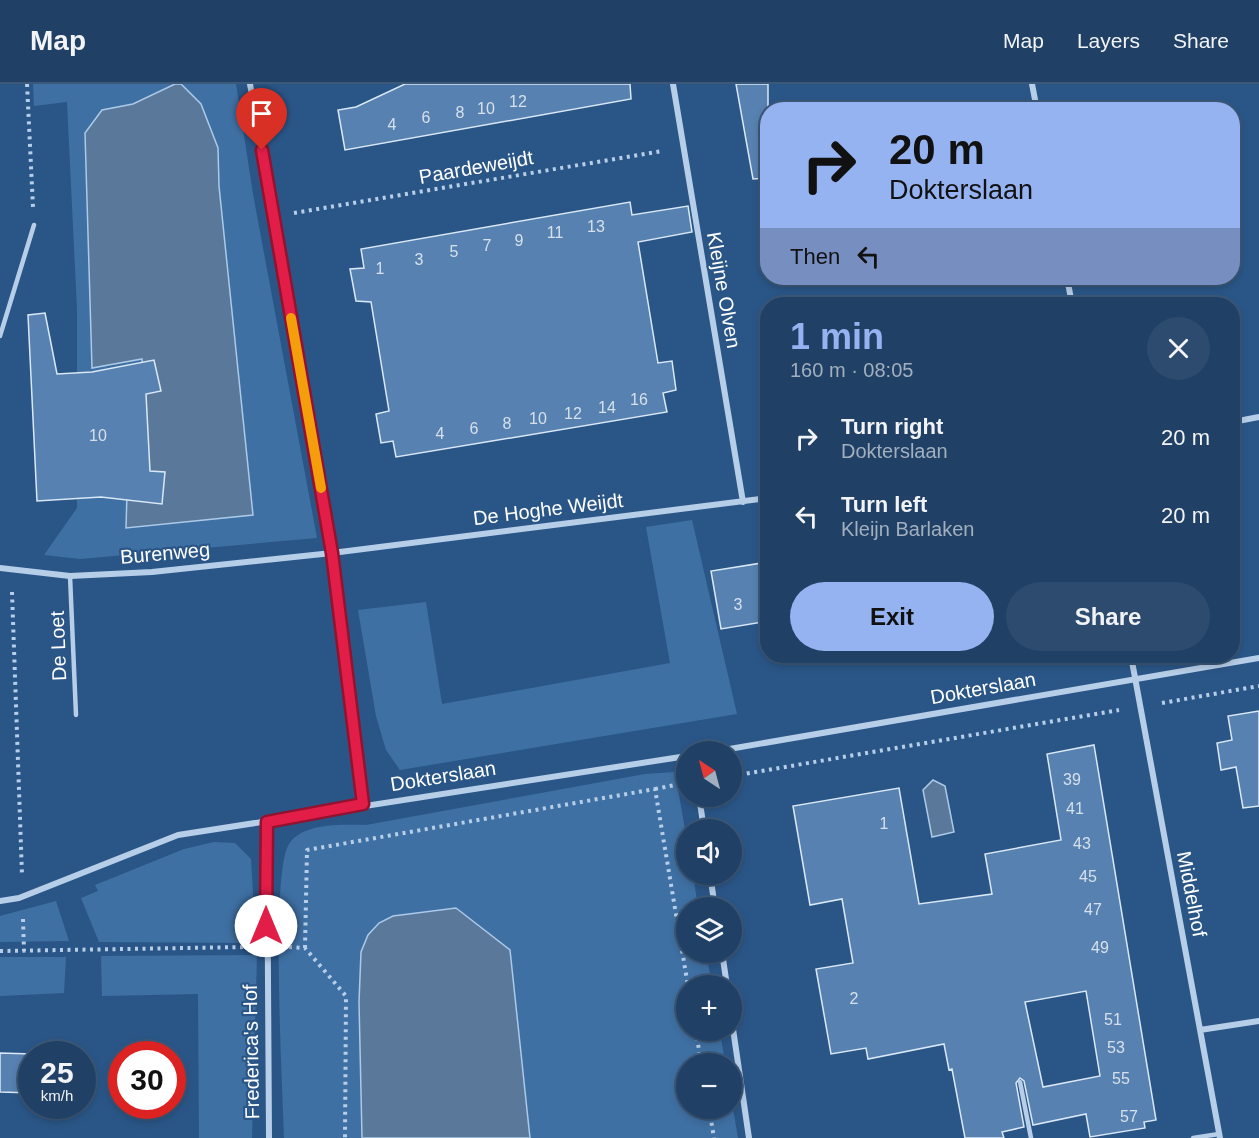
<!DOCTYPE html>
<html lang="en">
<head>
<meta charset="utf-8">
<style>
  :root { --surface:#204065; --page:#2d4b6e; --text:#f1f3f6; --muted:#a2afbf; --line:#3d5979; --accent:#95b2f1 }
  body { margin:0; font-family:Helvetica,sans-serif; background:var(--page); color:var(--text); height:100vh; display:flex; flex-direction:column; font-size:22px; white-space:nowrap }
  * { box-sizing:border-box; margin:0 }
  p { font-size:20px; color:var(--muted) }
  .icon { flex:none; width:33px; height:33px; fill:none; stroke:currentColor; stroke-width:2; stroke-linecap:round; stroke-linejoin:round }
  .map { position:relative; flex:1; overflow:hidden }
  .side { position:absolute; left:760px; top:213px; width:480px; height:366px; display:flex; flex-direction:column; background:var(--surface); border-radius:24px; box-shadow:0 3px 9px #0003,0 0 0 2px var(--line) }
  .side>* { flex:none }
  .banner { position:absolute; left:760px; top:18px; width:480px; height:183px; border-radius:24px; box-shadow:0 3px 9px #0003,0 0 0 2px var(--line); background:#95b2f1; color:#111; overflow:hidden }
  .needle { width:39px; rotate:324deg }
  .fabs { position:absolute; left:676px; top:657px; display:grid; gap:12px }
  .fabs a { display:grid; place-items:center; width:66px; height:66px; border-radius:50%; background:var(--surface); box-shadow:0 3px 9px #0003,0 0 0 2px var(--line); font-size:30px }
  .speed { position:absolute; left:18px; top:957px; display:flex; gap:12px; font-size:30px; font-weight:700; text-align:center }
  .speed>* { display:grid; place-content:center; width:78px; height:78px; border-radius:50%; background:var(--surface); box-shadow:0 3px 9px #0003,0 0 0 2px var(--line); line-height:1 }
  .speed small { font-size:15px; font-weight:400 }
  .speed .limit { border:9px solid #d22; background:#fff; color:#111 }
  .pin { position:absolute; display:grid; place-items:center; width:51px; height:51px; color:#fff; margin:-62px -26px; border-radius:50% 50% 50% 0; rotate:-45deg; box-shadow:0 0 6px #0007 }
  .pin .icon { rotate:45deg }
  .me { position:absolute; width:66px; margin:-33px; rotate:0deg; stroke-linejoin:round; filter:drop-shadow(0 0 4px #0008) }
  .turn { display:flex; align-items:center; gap:21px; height:126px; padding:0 30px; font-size:27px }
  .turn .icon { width:78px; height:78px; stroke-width:2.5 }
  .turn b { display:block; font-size:42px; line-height:51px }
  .then { display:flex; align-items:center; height:57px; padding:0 30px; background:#0003; gap:12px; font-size:22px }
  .round { display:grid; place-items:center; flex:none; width:63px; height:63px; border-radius:32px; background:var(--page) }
  .overview { display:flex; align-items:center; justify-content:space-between; height:102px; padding:0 30px }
  h1 { font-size:36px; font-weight:700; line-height:45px; color:var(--accent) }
  .cta { display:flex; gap:12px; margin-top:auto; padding:12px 30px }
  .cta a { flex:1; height:69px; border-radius:36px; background:var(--accent); color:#111; font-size:24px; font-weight:700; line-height:69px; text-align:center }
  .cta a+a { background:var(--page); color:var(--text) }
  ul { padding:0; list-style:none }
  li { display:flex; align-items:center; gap:18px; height:78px; padding:0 30px }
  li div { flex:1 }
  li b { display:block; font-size:22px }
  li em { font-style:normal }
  header { display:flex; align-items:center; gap:36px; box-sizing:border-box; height:84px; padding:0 30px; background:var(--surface); border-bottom:2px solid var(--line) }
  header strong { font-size:28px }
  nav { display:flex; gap:33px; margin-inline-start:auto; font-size:21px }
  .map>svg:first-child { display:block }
  .green { fill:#3f70a3 }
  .water { fill:#5a799a; stroke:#acc9e8; stroke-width:1.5 }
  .building { fill:#5681b0; stroke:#dae8f6; stroke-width:1.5; fill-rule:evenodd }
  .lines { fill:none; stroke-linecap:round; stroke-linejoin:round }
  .path { stroke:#b7cee8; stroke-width:4; stroke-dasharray:3 4.5; stroke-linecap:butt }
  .lane { stroke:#b7cee8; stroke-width:4.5 }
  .street { stroke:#b7cee8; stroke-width:6 }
  .route-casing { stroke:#92132f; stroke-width:15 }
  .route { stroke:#e11d48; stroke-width:10 }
  .slow { stroke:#f59e0b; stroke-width:10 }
  .labels { text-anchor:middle; stroke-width:4.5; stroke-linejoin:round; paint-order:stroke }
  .number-label { font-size:16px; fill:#d5e0eb }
  .street-label { font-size:20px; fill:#fff; stroke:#2a5687 }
</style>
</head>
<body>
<header>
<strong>Map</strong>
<nav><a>Map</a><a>Layers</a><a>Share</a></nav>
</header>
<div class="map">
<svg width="1259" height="1054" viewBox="0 0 1259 1054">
  <rect width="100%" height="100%" fill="#2a5687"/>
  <path class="green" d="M33 0H175L133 20 102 26 107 283 142 274 147 410H128L126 444 253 431 219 102 218 64 201 20 181 0H236L253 110 317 454 80 475 44 471 77 424V225L67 18 34 22Z
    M692 436 737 630 400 686 386 666 376 632 358 526 426 518 442 620 670 579 646 443Z
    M675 688 687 757V790L693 791 698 823 687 824V868L706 869 712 901 687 902V946L720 947 725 979 687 980V1024H732V1019L738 1054H530L510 866 406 833 393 832 361 868 359 918 362 1054H284C283 1007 270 789 289 760 304 738 343 741 366 741L645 690Z
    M214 758 235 759 251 775 256 859 99 858 81 814 98 807 95 801 184 765Z
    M56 817 69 857 0 858V832Z
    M257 871 252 1054H199L198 910 102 912 101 872Z
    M0 873H66L64 909 0 912Z"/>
  <path class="water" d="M175 0H181L201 20 218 64 219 102 253 431 126 444 127 409H147L142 275 92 284 85 49 102 26 133 20Z
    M933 696 945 702 954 748 932 753 923 706Z
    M456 824 510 866 530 1054H362L359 918 361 868 368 851 379 839 393 832Z"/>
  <path class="building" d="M405 0H630L631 15 345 66 338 26 356 23Z
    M736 0H768V94L753 95Z
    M630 118 632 131 688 122 692 148 638 158 658 279 672 277 676 306 663 309 667 328 396 373 393 357 381 359 376 330 389 327 371 218 356 217 350 185 364 184 361 165Z
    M45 229 57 290 92 288 154 276 161 307 146 310 150 387 165 388 162 420 101 413 37 417 28 231Z
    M768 478V537L721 545 711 487Z
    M1259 627V722L1243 724 1236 683 1221 686 1217 659 1232 656 1228 632Z
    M1094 661 1156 1036 1144 1038 1145 1044 1090 1053 1086 1030 1033 1041 1024 997 1020 994 1016 999 1024 1043 1002 1048 1004 1054H965L952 985 949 986 944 960 868 975 866 964 831 970 816 885 853 879 842 815 810 821 793 722 899 704 919 820 992 810 985 770 1061 756 1047 670ZM1086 907 1100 992 1043 1003 1025 918Z
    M0 969 32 970V1009L0 1008Z"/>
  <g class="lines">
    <path class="path" d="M27 0 33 123
      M294 129 662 67
      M12 508 22 791
      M1162 619 1259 602
      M732 692 1119 626
      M655 705 680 700
      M23 835 24 867
      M289 863 305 864 346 912 345 1054
      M305 864 307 766 655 705 688 902
      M0 867 248 863
      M696 946 701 980
      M709 1024 714 1054"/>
    <path class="lane" d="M0 252 34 141
      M70 492 76 631
      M1020 998 1031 1054
      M1193 1054 1219 1050"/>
    <path class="street" d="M250 0 332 469 363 720
      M673 0 743 418
      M1032 0 1037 26
      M1067 194 1072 220
      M1233 338 1259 333
      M0 484 70 492 152 488 332 469 768 414
      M1131 572 1220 1054
      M712 668 1259 574
      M699 712 704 746
      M267 738 269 1054
      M710 790 715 824
      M0 817 19 814 178 751 687 672
      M722 868 727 902
      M732 938 749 1054
      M1200 946 1259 937"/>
  </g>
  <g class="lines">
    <g class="route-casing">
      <path id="route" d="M262 66 332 469 363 720 267 738 266 842"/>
    </g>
    <use href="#route" class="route"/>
    <path class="slow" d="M291 234 321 404"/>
  </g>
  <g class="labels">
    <g class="number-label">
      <text x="518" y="23">12</text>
      <text x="486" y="30">10</text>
      <text x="460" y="34">8</text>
      <text x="426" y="39">6</text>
      <text x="392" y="46">4</text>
      <text x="596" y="148">13</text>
      <text x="555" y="154">11</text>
      <text x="519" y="162">9</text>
      <text x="487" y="167">7</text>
      <text x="454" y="173">5</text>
      <text x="419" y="181">3</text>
      <text x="380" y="190">1</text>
      <text x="639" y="321">16</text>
      <text x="607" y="329">14</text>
      <text x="573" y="335">12</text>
      <text x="538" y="340">10</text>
      <text x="507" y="345">8</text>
      <text x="474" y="350">6</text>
      <text x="440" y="355">4</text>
      <text x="98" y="357">10</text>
      <text x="738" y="526">3</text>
      <text x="1072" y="701">39</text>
      <text x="1075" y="730">41</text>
      <text x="884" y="745">1</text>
      <text x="1082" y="765">43</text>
      <text x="1088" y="798">45</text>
      <text x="1093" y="831">47</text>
      <text x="1100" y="869">49</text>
      <text x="854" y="920">2</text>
      <text x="1113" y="941">51</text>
      <text x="1116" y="969">53</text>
      <text x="1121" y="1000">55</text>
      <text x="1129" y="1038">57</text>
    </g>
    <g class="street-label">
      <text transform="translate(476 83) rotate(-10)" y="7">Paardeweijdt</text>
      <text transform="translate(724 206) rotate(80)" y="7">Kleijne Olven</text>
      <text transform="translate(548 425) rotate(-7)" y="7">De Hoghe Weijdt</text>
      <text transform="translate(165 469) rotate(-5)" y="7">Burenweg</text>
      <text transform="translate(58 562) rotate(-92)" y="7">De Loet</text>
      <text transform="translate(983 604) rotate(-10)" y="7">Dokterslaan</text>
      <text transform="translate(443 692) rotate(-9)" y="7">Dokterslaan</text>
      <text transform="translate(1192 810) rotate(79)" y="7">Middelhof</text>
      <text transform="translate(251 968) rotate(-91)" y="7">Frederica's Hof</text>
    </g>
  </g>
</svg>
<div class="fabs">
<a><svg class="needle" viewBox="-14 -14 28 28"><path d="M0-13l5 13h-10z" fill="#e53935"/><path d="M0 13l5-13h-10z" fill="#a2afbf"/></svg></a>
<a><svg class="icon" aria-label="sound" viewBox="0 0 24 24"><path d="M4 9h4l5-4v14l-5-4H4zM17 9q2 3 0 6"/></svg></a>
<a><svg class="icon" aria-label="layers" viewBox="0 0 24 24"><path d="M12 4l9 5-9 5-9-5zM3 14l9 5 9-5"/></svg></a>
<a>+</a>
<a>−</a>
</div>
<div class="speed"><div>25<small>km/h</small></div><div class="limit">30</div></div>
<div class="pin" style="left:262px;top:66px;background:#d93025"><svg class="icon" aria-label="arrive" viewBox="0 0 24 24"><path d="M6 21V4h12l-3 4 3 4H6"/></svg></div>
<svg class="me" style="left:266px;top:842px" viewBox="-20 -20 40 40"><circle r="19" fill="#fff"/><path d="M0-13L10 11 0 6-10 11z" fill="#e11d48"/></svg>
<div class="banner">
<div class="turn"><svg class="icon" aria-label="right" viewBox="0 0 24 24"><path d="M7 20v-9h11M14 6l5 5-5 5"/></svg><div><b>20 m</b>Dokterslaan</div></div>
<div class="then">Then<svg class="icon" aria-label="left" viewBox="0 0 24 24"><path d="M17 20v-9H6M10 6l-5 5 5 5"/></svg></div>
</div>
<section class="side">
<div class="overview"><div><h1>1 min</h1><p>160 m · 08:05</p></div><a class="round"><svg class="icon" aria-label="close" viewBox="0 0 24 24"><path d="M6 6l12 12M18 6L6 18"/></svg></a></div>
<ul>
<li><svg class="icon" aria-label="right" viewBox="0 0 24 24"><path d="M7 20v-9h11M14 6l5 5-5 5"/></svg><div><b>Turn right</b><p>Dokterslaan</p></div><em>20 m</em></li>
<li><svg class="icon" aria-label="left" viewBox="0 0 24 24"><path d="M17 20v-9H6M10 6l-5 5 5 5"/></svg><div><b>Turn left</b><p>Kleijn Barlaken</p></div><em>20 m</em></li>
</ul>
<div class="cta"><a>Exit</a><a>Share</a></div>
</section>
</div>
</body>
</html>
